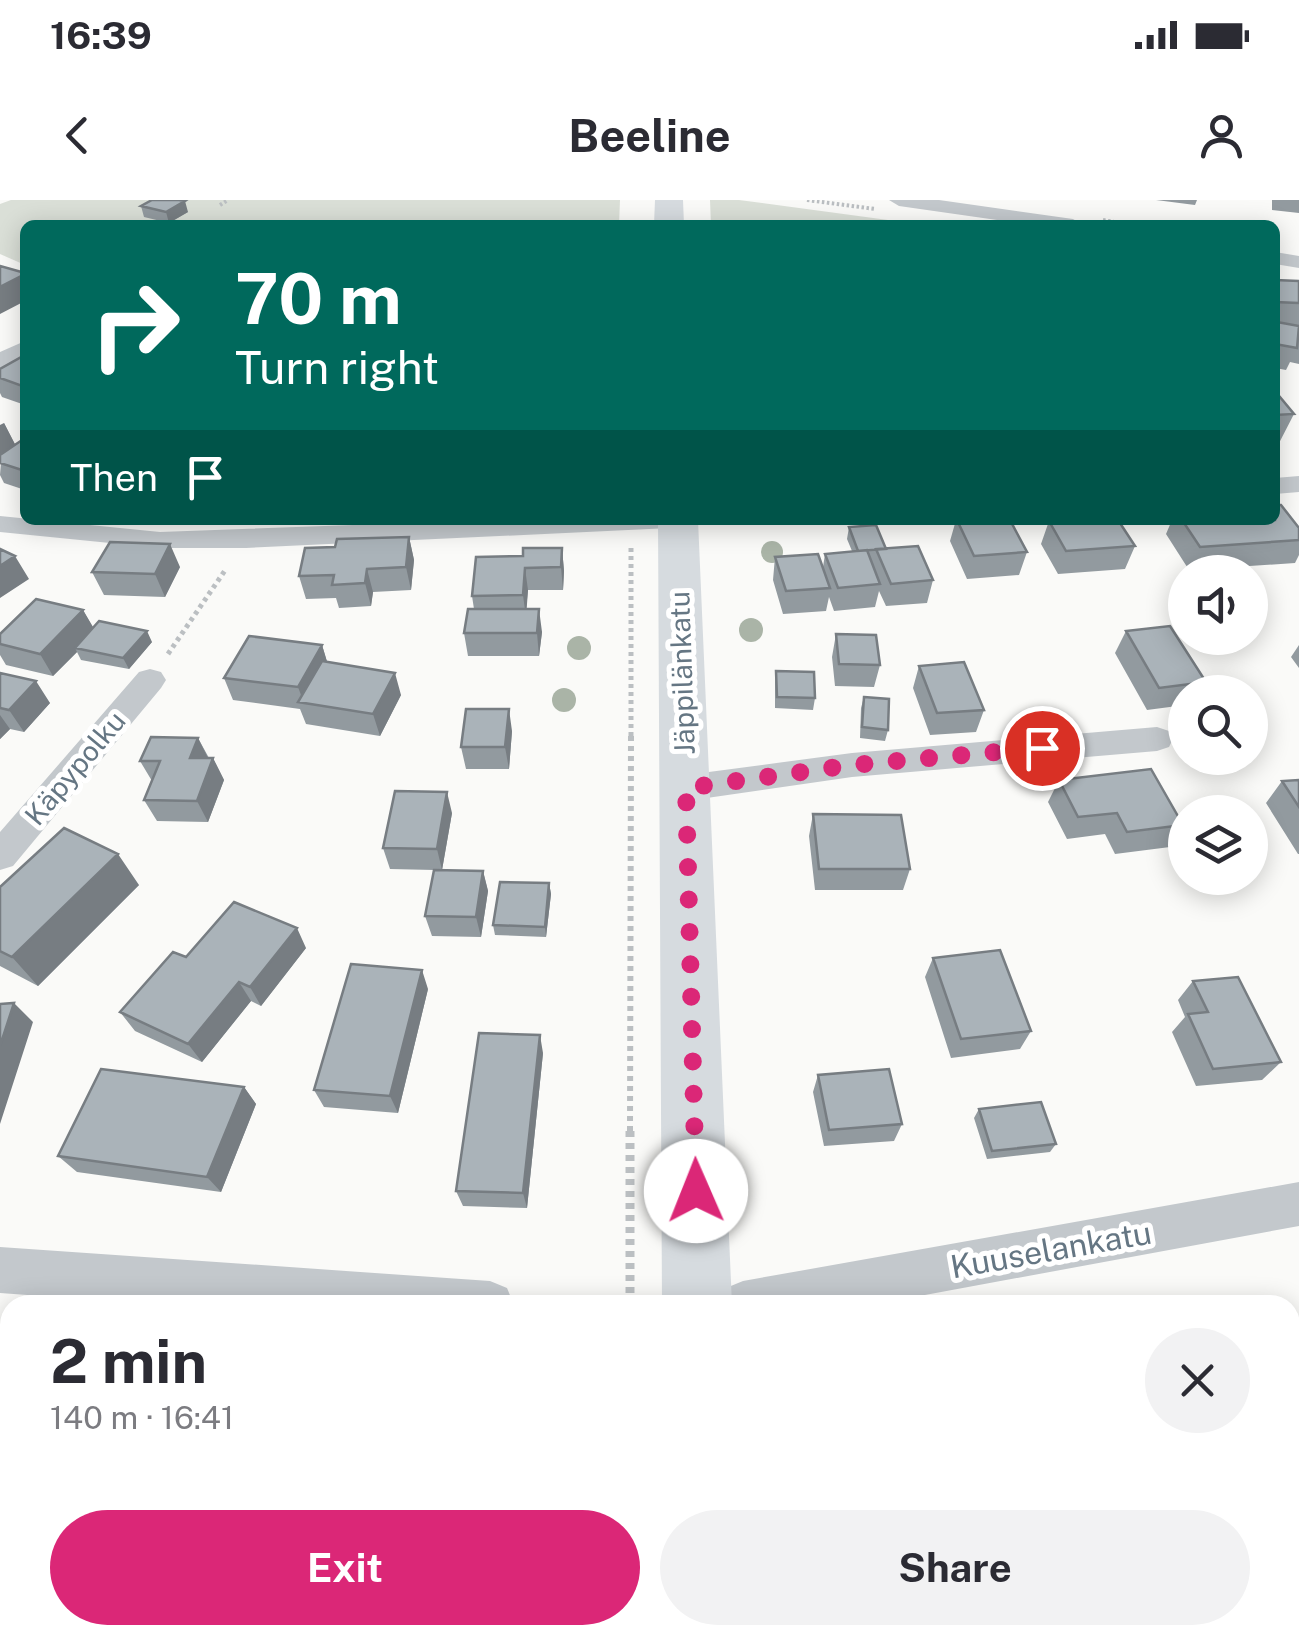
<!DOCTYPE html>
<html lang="en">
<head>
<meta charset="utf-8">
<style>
  :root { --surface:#fff; --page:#f2f2f3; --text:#2b2b33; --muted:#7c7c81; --accent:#db2777 }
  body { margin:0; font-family:"Public Sans",sans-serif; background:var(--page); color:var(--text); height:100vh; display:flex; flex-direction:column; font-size:38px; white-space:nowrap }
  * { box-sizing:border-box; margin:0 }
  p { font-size:32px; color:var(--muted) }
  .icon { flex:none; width:55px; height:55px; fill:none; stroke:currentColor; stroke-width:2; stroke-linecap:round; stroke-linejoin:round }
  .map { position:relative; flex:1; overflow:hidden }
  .side { position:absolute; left:0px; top:1095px; width:1300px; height:350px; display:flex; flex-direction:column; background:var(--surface); border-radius:30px 30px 0 0; box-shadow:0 5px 25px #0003 }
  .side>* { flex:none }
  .banner { position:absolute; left:20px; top:20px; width:1260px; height:305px; border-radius:15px; box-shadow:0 5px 25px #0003; background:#00695c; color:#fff; overflow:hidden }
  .fabs { position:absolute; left:1168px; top:355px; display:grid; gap:20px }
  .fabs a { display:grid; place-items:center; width:100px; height:100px; border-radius:50%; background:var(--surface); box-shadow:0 5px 25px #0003; font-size:50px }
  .pin { position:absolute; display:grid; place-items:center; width:85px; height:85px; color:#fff; margin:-42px; border:5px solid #fff; border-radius:50%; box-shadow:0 2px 10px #0007 }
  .me { position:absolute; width:110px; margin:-55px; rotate:359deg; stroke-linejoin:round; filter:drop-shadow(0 0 8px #0008) }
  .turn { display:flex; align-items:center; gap:35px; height:210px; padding:0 50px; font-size:45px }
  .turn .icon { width:130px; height:130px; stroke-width:2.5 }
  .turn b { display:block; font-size:70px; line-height:85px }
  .then { display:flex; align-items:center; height:95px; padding:0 50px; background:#0003; gap:20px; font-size:38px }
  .round { display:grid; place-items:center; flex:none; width:105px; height:105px; border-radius:52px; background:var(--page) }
  .head { display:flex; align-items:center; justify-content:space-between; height:170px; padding:0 50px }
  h1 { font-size:60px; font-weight:700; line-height:75px }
  .primary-button { display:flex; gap:20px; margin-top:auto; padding:20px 50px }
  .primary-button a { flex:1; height:115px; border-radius:60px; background:var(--accent); color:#fff; font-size:40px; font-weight:700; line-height:115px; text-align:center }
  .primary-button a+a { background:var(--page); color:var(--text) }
  .status { display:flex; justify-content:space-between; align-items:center; height:70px; padding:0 50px; background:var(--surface); direction:ltr }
  .status svg { height:28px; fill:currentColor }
  header { display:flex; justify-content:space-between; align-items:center; height:130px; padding:0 50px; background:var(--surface); font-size:45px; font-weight:700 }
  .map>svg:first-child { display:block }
  .green { fill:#dadfd7 }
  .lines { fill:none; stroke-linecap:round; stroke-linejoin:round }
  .path-far3 { stroke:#bbbfc2; stroke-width:4; stroke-dasharray:2.5 2.5; stroke-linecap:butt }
  .path-far2 { stroke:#bbbfc2; stroke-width:5; stroke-dasharray:4 4; stroke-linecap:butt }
  .path-far1 { stroke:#bbbfc2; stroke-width:6; stroke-dasharray:5 5; stroke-linecap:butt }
  .path { stroke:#bbbfc2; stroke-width:9; stroke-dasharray:6 6; stroke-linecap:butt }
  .street { fill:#c3c8cc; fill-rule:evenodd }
  .secondary { fill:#d6dbdf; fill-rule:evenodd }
  .tree { fill:#aab4a7 }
  .wall { fill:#929a9f }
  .shaded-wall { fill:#777d82 }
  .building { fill:#aab3b9; stroke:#777d82; stroke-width:2.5 }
  .route { stroke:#db2777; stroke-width:18; stroke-dasharray:0 32.4 }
  .labels { text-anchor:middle; stroke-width:10; stroke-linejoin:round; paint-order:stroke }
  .street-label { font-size:28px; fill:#657683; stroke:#fff }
  .near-street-label { font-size:32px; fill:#657683; stroke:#fff }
</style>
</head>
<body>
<div class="status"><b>16:39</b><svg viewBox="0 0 49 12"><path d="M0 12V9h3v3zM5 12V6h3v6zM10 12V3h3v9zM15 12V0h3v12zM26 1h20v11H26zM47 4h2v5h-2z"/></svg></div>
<header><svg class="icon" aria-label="back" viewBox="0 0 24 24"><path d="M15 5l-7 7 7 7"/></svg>Beeline<svg class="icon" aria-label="person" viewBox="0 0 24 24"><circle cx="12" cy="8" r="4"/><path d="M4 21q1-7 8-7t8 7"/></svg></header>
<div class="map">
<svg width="1299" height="1445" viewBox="0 0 1299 1445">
  <rect width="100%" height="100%" fill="#fafaf8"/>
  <path class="green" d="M11 0H620L619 25H25V65L0 54V4Z
    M710 0H739L925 25H711Z"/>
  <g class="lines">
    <path class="path-far3" d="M807 0 875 9
      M220 5 228 0
      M1103 20 1131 25"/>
    <path class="path-far2" d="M168 454 226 369
      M631 536V346"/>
    <path class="path-far1" d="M630 931 631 533"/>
    <path class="path" d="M630 1105V928
      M775 1435V1445
      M633 1445 634 1435"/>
    <path class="street" d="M889 0H939L1073 19 1083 25H1032L899 6Z
      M1275 52 1299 56V68L1275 64Z
      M25 141V157L0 169V152Z
      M1299 276V292L1275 294V278Z
      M0 316 160 332 494 320H684L670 328 246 348H160L0 332Z
      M150 469 161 472 166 480 161 488 13 666 0 670V632L139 472Z
      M1157 527 1169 531 1173 539 1169 547 1157 551 852 577 686 601 674 597 669 588 674 579 686 575 852 553Z
      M1299 982V1026L871 1105H719L726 1088 743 1081Z
      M0 1047 490 1081 507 1088 514 1105H164L0 1093Z"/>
    <path class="secondary" d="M655 0H683L684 25H654Z
      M658 320H698L732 1105H662Z
      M666 1435H748L749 1445H667Z"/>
  </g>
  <g class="tree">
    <circle cx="772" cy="352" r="11"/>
    <circle cx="751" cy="430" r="12"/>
    <circle cx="579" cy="448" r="12"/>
    <circle cx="564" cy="500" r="12"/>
  </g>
  <path class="wall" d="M1156 0H1197L1195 5Z
    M1272 0H1299V13L1272 10Z
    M141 6 188 12 169 23 144 17Z
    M1275 80 1299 81V164L1290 162 1286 170 1275 168Z
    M25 155V205L2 197 0 193V169Z
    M1275 191 1294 214 1277 247H1275Z
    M4 223 15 245 25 238V290L4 283 0 275Z
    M956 320H1010L1027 352 1019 375 967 379 950 341Z
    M1172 320H1275L1299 328V355L1295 363 1189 370 1166 334Z
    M1049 321 1135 346 1125 369 1058 374 1041 344Z
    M849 327 886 349 933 380 927 403 886 406 879 391 875 407 834 411 829 397 826 411 783 414 773 380 775 357 823 367 825 354 852 351 847 339Z
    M409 337 414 360 411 390 373 392 371 406 339 408 336 398 306 399 299 376 335 347Z
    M562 348 564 371 563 390H528L526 409 542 432 539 456H468L464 433 474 409 472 396 523 356Z
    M180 367 165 397 104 395 92 372Z
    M83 410 93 428 152 442 129 469 81 460 77 452 53 476 6 465 0 455V434Z
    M1126 431 1206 482 1199 492H1185V505L1147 510 1115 453Z
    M836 434 880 465 874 487 835 486 832 457Z
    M322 445 327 462 401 495 380 536 306 524 300 509 233 500 224 478Z
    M1299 445V468L1291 457Z
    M919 466 984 510 976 532 930 535 913 488Z
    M776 471 815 498 813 510 775 508V482Z
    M0 473 50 503 24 532 10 529 0 539Z
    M864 497 888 530 885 541 860 538 861 508Z
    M512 531 509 569H466L461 547Z
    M198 538 209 558H213L224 580 208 622 157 621 144 600 152 581 140 561Z
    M1059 580 1183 625 1170 647 1115 654 1105 634 1067 639 1048 602Z
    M1299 580V654H1298L1266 603 1282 581Z
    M452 613 442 670 483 671 488 691 481 737 432 736 425 716 434 670 390 669 383 648Z
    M813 614 910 669 903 690H815L809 636Z
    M549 683 551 694 546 737 495 735 493 725Z
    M139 685 38 786 0 766V687Z
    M306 748 261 806 251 801 202 862 135 831 120 812 186 757Z
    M933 758 1031 831 1020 849 951 858 925 777Z
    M1193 781 1281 862 1262 880 1196 886 1172 832 1185 817 1178 800Z
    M428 789 398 913 324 907 314 890Z
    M543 853 527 1008 463 1006 456 991Z
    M818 875 902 924 894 941 824 946 813 892Z
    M244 887 256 904 221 992 77 972 58 956Z
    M979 909 1056 944 1050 952 987 959 974 918Z
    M944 1435H968V1437L949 1438Z
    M1121 1435H1265L1271 1445H1127Z"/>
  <path class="shaded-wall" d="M185 1 188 12 169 23 166 12Z
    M25 74V101L0 114V87Z
    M4 223 16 246 0 255V225Z
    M409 337 414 360 411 390 406 367Z
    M170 344 180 367 165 397 155 374Z
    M562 348 564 371 563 390 561 367Z
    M15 356 29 379 0 398V366Z
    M525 368 528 390 526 418 523 395Z
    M367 369 373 392 371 406 365 383Z
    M539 409 542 432 539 456 537 433Z
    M83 410 96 432 75 448 77 452 53 476 40 454Z
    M147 431 152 442 129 469 123 458Z
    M322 445 329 468 304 503 298 487Z
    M395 473 401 495 380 536 373 514Z
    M36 481 50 503 24 532 9 510Z
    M509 509 512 531 509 569 505 547Z
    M0 515 10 529 0 539Z
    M198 538 209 560 190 558Z
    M213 558 224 580 208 622 197 601Z
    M447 592 452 613 442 670 437 649Z
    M118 654 139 685 38 786 12 757Z
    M483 671 488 691 481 737 476 717Z
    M549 683 551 694 546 737 545 727Z
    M297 728 306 748 261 806 250 787Z
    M422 770 428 789 398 913 390 896Z
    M239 782 251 801 202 862 188 844Z
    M14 803 33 822 0 924V846Z
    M540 835 543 853 527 1008 523 993Z
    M244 887 256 904 221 992 207 977Z"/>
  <path class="building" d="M152 0H179L185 1 166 12 141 6Z
    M0 66 25 73V74L0 87Z
    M1275 80 1299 81V103L1275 102Z
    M1277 122 1299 126 1297 148 1275 144Z
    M25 155V187L0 178V169Z
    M1275 191 1294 214 1275 215Z
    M25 238V271L0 263V255Z
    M1275 305H1281L1299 328V340L1200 347 1182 320H1275Z
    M957 320H1010L1027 352 974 356Z
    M1066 320H1118L1135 346 1066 351 1049 321Z
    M876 325 886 349 858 351 849 327Z
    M409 337 406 367 367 369 365 383 332 385 334 375 299 376 305 348 335 347 337 339Z
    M110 342 170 344 155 374 92 372Z
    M918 346 933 380 891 384 876 349Z
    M523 348H562L561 367 525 368 523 395 472 396 476 357 523 356Z
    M0 349 15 356 0 366Z
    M867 350 880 384 838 388 825 354Z
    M818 354 830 388 786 391 775 357Z
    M36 399 83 410 40 454 0 444V434Z
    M468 409H539L537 433H464Z
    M99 421 147 431 123 458 75 448Z
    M1170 426 1206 482 1159 488 1126 431Z
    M836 434 876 435 880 465 839 464Z
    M249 436 322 445 298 487 224 478Z
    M322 461 395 473 373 514 298 502Z
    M964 462 984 510 937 513 919 466Z
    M776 471 814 472 815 498 777 497Z
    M0 473 36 481 9 510 0 508Z
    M864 497 889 499 888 530 862 527Z
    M466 509H509L505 547H461Z
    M151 537 198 538 190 558H213L197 601 144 600 160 561H140Z
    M1151 569 1183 625 1127 632 1117 613 1078 617 1059 580Z
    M1299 580V607L1282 581Z
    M395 591 447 592 437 649 383 648Z
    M813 614 901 615 910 669H819Z
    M64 628 118 654 12 757 0 751V687Z
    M434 670 483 671 476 717 425 716Z
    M500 682 549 683 545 727 493 725Z
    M234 702 297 728 250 787 239 782 188 844 120 812 173 752 186 757Z
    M1000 750 1031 831 961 839 933 758Z
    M351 764 422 770 390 896 314 890Z
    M1238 777 1281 862 1213 869 1188 814 1208 812 1193 781Z
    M14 803 0 846V804Z
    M479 833 540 835 523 993 456 991Z
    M101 869 244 887 207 977 58 956Z
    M889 869 902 924 829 930 818 875Z
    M1041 902 1056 944 992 951 979 909Z
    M1142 1435H1265L1271 1445H1148Z"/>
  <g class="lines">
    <path class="route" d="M696 991 686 588 852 565 1042 548"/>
  </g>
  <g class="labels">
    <g class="street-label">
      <text transform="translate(682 473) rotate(-92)" y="10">Jäppilänkatu</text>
      <text transform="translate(75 568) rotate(-50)" y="10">Käpypolku</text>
    </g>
    <g class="near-street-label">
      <text transform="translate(1051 1050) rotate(-10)" y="11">Kuuselankatu</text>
    </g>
  </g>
</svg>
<div class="fabs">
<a><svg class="icon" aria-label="sound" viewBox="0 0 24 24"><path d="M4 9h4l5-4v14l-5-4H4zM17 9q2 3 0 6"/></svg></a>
<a><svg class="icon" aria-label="search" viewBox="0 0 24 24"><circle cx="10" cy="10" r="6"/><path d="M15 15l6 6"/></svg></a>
<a><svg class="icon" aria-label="layers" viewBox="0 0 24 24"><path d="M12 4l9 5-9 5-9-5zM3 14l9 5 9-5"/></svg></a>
</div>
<div class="pin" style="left:1042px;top:548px;background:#d93025"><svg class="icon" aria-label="arrive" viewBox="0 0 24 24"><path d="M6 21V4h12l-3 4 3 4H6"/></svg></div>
<svg class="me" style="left:696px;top:991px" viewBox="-20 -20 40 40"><circle r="19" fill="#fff"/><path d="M0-13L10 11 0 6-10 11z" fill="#db2777"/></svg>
<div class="banner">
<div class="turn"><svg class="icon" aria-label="right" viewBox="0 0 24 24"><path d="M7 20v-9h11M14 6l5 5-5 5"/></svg><div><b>70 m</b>Turn right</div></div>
<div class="then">Then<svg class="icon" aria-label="arrive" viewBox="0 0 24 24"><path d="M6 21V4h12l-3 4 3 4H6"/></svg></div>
</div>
<section class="side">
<div class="head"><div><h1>2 min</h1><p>140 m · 16:41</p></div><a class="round"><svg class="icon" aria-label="close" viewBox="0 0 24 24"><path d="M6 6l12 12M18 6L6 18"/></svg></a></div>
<div class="primary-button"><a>Exit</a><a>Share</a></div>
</section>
</div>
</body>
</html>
